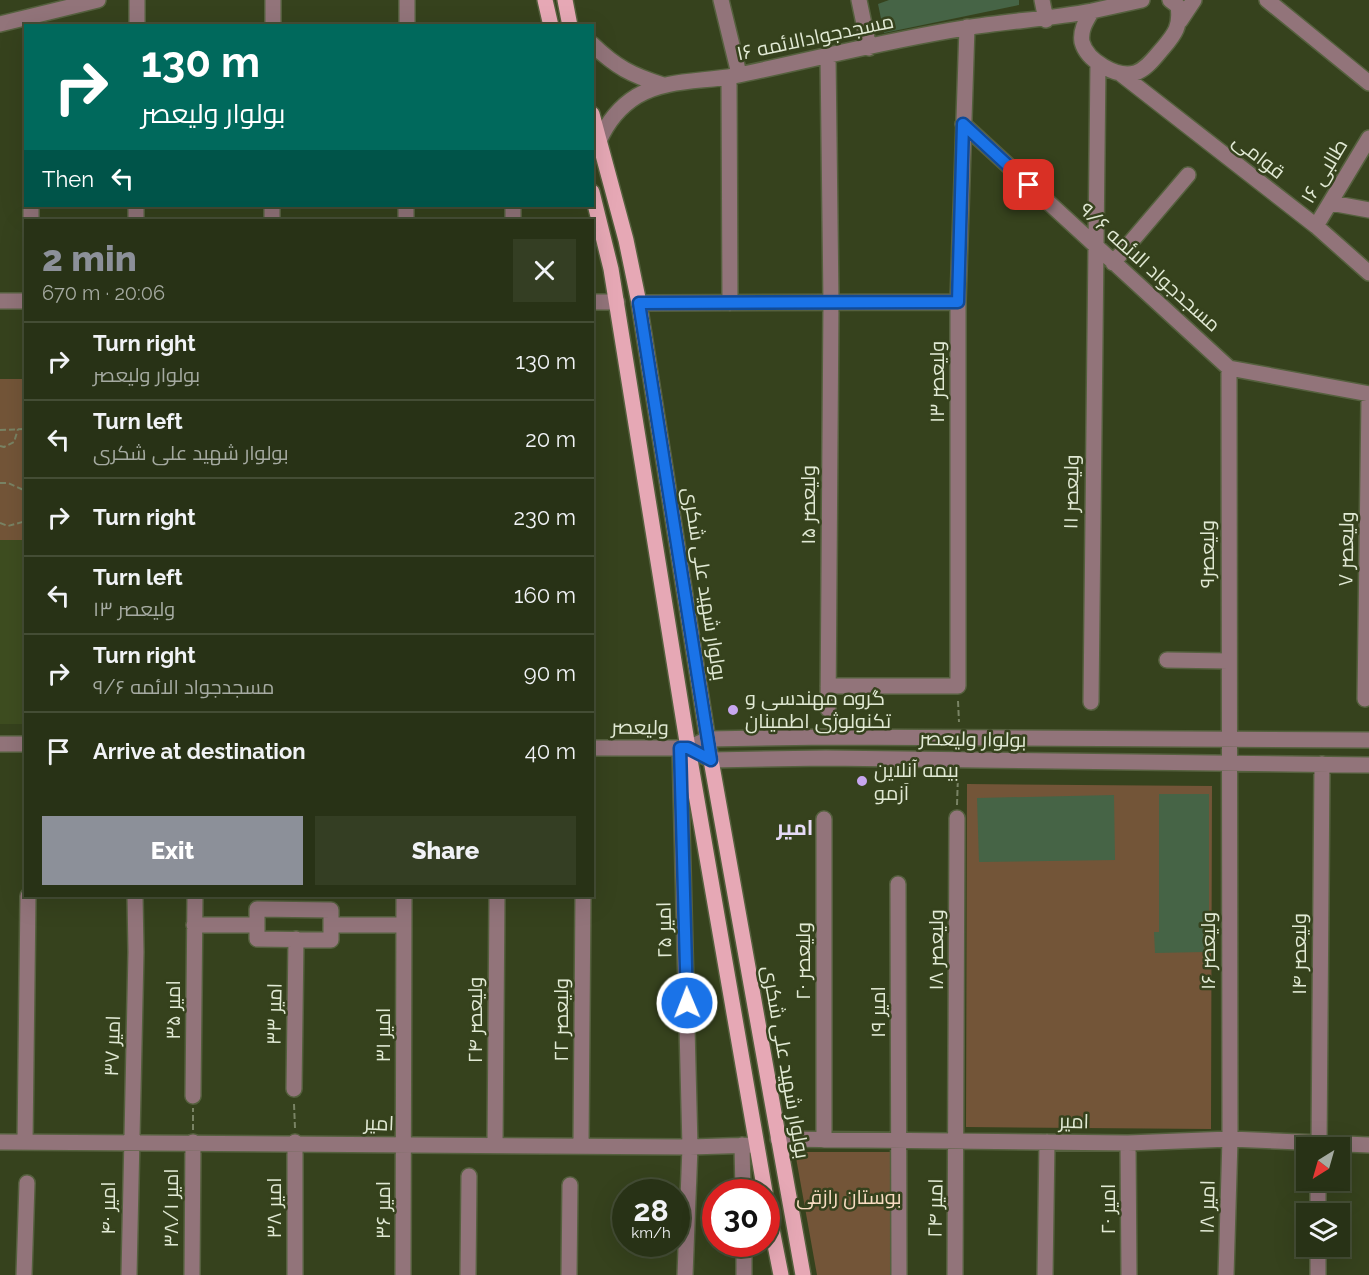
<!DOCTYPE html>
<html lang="en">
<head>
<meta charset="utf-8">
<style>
  :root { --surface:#283216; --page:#343e23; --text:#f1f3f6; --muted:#a5aaa1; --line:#444d35; --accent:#8c9099 }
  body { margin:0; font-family:Raleway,Cairo,sans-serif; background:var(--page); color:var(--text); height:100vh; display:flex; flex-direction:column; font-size:22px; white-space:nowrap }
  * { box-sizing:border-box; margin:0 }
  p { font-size:20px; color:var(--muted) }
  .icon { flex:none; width:33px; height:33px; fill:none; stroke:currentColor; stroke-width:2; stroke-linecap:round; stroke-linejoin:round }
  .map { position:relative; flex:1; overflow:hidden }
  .panel { position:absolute; left:24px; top:219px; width:570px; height:678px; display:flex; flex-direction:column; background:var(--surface); border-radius:0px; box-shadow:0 6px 24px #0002,0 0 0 2px var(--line) }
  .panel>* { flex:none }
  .hud { position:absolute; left:24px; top:24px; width:570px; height:183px; border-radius:0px; box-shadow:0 6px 24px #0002,0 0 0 2px var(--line); background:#00695c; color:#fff; overflow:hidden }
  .needle { width:39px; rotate:217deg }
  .fabs { position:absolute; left:1296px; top:1137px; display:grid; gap:12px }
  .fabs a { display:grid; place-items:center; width:54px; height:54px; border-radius:0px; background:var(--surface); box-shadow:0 6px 24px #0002,0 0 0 2px var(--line); font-size:30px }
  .speed { position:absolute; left:612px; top:1179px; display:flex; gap:12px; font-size:30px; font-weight:700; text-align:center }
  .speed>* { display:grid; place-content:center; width:78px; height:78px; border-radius:50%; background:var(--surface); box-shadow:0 6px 24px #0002,0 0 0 2px var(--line); line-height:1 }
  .speed small { font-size:15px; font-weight:400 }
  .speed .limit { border:9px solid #d22; background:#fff; color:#111 }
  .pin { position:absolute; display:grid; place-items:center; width:51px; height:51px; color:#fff; margin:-26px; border-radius:12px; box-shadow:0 3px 9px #0006 }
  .me { position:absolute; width:66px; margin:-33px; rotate:359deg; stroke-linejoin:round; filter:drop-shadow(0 0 4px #0008) }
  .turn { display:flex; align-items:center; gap:21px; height:126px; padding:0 18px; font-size:27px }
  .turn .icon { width:78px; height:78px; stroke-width:2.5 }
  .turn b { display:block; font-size:42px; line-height:51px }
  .then { display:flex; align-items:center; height:57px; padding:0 18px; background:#0003; gap:12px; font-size:22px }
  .round { display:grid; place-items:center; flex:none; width:63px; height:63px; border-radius:0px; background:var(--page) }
  .head { display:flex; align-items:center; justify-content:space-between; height:102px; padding:0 18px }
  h1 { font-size:36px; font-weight:800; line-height:45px; color:var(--accent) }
  .primary-button { display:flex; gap:12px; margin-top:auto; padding:12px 18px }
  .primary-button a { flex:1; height:69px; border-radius:0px; background:var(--accent); color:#fff; font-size:24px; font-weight:800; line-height:69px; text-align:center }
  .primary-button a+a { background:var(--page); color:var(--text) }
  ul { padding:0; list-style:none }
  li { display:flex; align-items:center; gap:18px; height:78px; padding:0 18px; border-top:2px solid var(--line) }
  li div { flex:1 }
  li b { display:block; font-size:22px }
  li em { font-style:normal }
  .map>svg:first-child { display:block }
  .built { fill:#3e4d20 }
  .green { fill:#735538 }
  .building { fill:#466446 }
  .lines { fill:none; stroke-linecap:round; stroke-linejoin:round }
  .minor-casing { stroke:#55603e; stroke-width:18 }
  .major-casing { stroke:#55603e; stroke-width:18 }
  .path { stroke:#798364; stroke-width:2; stroke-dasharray:6 3; stroke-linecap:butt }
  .minor { stroke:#92747a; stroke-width:15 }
  .major { stroke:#e6a8b5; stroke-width:15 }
  .route-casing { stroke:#114b97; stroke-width:15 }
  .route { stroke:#1a73e8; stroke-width:10 }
  .poi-dot { fill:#c7a6ef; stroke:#36421d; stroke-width:2 }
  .labels { text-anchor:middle; stroke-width:5; stroke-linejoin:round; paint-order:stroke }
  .street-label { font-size:20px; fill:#e1e9d4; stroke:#36421d }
  .poi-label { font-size:20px; fill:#e1e9d4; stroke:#36421d; text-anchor:start }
  .park-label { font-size:20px; fill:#f8dcc2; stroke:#36421d }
  .neighbourhood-label { font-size:21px; font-weight:bold; fill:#e6dbf7; stroke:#36421d }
</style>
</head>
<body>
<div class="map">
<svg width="1369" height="1275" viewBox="0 0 1369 1275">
  <rect width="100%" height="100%" fill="#36421d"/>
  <path class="built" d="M0 540H25V724H0Z"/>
  <path class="green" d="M0 379H25V540H0Z
    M967 784 1212 786 1211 1129 966 1127Z
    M795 1152H894L893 1275H817Z"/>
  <path class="building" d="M889 0H1019V5L884 33 878 4Z
    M1159 794H1209V917H1203L1204 952 1155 953 1154 932H1159Z
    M1114 795 1115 860 979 862 977 798Z"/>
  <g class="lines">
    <g class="minor-casing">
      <path id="minor" d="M721 0 739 74
        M859 0 869 48
        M1042 0 1046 20
        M1142 0 1092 11C1086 21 1080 30 1082 42 1087 61 1117 78 1135 73 1147 69 1155 57 1163 48 1175 34 1181 26 1178 6L1170 0
        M1267 0 1369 83
        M1180 21 1194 0
        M0 24 98 0
        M137 26V0
        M273 26V0
        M407 26V0
        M592 44C616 67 631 75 663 85
        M1121 74 1316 226 1369 273
        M729 77 730 303
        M963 124 1229 368
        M599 141C607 123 619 107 637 96 666 79 701 82 734 76 811 60 888 40 965 28 1007 21 1050 19 1092 11
        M1331 203 1369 210
        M31 220V206
        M136 220V206
        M272 220V206
        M406 220V206
        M513 220V206
        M1316 226 1369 138
        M1113 263 1188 175
        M0 301H26
        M592 302H617
        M639 303 958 302
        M1229 368 1369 394
        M1167 660 1228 661
        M828 686H958V302L967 27
        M1365 699 1369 399
        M1091 702 1098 63
        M828 709 831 302 828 56
        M0 744H26
        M592 748H688L708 739 828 737 1369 740
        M688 748 711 760 826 758 1369 765
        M680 749 690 1147 685 1275
        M898 884 899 1275
        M257 909 331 910V940L257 939Z
        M194 925H257
        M331 925H404
        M294 1089 296 939
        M193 1096 195 896
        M778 1139 1128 1143 1230 1139 1369 1145
        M824 1140V819
        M0 1142 690 1147 756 1145
        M25 1142 28 896
        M1128 1143 1129 1275
        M495 1145 497 896
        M581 1145 583 896
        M742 1145 743 1192
        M1319 1148 1322 764
        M1318 1214V1180
        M744 1244V1275
        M24 1275 27 1183
        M129 1275 136 952 135 896
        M192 1275 193 1142
        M295 1275V1142
        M403 1275 404 896
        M468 1275 469 1176
        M569 1275 570 1185
        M955 1275 957 818
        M1045 1275 1047 1142
        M1226 1275 1230 1139 1229 368
        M1318 1275V1246"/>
    </g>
    <g class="major-casing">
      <path id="major" d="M545 0 551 26
        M565 0 570 26
        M592 114 626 240 639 303 711 760 803 1275
        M592 192 611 269 688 748 765 1192
        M766 1199 781 1275"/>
    </g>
    <path class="path" d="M0 430 26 429
      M0 446 4 447 14 442 18 429
      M0 483H8L26 491
      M0 523 8 526 26 521
      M958 701 959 722
      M957 805 958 775
      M294 1104 295 1128
      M193 1130V1108"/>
    <use href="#minor" class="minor"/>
    <use href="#major" class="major"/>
  </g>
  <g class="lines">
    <g class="route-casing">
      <path id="route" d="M687 1003 680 748H688L711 760 639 303 958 302 963 124 1029 185"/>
    </g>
    <use href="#route" class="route"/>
  </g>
  <g class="poi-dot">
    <circle cx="733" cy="710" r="6"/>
    <circle cx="862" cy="781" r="6"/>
  </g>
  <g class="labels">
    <g class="street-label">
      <text transform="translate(815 37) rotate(-12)" y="7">مسجدجوادالائمه ۱۶</text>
      <text transform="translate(1259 156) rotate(38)" y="7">قوامی</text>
      <text transform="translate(1324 171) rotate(-59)" y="7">طالبی ۱۶</text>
      <text transform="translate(1150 267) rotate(42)" y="7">مسجدجواد الائمه ۹/۶</text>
      <text transform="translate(937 382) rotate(-90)" y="7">ولیعصر ۱۳</text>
      <text transform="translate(1071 492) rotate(-89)" y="7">ولیعصر ۱۱</text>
      <text transform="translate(808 505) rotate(-90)" y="7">ولیعصر ۱۵</text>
      <text transform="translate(1346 549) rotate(-89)" y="7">ولیعصر ۷</text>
      <text transform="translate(1207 554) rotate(-90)" y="7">ولیعصر۹</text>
      <text transform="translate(705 584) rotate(81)" y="7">بولوار شهید علی شکری</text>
      <text transform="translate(640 727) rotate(1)" y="7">ولیعصر</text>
      <text transform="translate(973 739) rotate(1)" y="7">بولوار ولیعصر</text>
      <text transform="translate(664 930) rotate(-91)" y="7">امیر ۲۵</text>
      <text transform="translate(936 950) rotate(-90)" y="7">ولیعصر ۱۸</text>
      <text transform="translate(1208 951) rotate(-90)" y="7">ولیعصر ۱۶</text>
      <text transform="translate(1299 954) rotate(-90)" y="7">ولیعصر ۱۴</text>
      <text transform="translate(803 961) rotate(-90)" y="7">ولیعصر ۲۰</text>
      <text transform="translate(173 1010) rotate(-90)" y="7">امیر ۳۵</text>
      <text transform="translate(878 1012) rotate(-90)" y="7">امیر ۱۹</text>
      <text transform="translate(274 1014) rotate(-89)" y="7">امیر ۳۳</text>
      <text transform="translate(475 1020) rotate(-90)" y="7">ولیعصر ۲۴</text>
      <text transform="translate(561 1020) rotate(-90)" y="7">ولیعصر ۲۲</text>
      <text transform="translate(383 1035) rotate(-90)" y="7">امیر ۳۱</text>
      <text transform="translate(112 1046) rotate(-88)" y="7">امیر ۳۷</text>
      <text transform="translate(786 1062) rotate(80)" y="7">بولوار شهید علی شکری</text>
      <text transform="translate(1074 1121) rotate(1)" y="7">امیر</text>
      <text transform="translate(379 1123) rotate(2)" y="7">امیر</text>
      <text transform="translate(1207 1207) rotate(-89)" y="7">امیر ۱۸</text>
      <text transform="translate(108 1208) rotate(-90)" y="7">امیر ۴۰</text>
      <text transform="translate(171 1208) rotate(-90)" y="7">امیر ۳۸/۱</text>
      <text transform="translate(274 1208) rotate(-90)" y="7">امیر ۳۸</text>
      <text transform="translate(935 1208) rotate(-89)" y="7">امیر ۲۴</text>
      <text transform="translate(1108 1209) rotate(-90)" y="7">امیر ۲۰</text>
      <text transform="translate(383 1210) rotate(-90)" y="7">امیر ۳۶</text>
    </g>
    <g class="poi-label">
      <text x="745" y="705">گروه مهندسی و<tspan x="745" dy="23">تکنولوژی اطمینان</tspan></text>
      <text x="874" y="777">بیمه آنلاین<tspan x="874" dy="23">اَزمو</tspan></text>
    </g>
    <g class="park-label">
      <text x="849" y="1204">بوستان رازقی</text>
    </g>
    <g class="neighbourhood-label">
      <text x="795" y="835">امیر</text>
    </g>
  </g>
</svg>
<div class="fabs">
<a><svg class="needle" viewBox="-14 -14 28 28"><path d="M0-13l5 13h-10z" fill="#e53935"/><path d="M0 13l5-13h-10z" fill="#a5aaa1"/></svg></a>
<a><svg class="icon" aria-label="layers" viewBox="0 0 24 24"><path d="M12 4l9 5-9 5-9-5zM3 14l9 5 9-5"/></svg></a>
</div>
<div class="speed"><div>28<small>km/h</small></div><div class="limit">30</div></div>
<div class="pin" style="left:1029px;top:185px;background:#d93025"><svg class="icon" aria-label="arrive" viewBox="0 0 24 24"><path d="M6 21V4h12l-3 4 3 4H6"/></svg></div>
<svg class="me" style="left:687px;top:1003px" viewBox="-20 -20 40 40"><circle r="17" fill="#1a73e8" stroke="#fff" stroke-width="3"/><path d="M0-11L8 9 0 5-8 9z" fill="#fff"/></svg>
<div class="hud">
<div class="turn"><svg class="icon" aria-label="right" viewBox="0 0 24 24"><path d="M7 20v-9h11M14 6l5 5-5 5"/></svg><div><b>130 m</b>بولوار ولیعصر</div></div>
<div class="then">Then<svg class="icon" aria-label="left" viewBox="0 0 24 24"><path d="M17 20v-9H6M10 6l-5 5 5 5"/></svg></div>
</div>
<section class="panel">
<div class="head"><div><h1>2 min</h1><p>670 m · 20:06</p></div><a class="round"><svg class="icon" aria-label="close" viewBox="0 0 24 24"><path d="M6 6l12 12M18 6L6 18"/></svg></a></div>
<ul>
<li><svg class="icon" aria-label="right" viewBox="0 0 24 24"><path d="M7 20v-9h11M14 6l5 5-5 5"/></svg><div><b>Turn right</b><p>بولوار ولیعصر</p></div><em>130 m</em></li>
<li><svg class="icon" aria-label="left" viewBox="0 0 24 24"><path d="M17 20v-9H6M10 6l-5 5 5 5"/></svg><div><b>Turn left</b><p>بولوار شهید علی شکری</p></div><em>20 m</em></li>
<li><svg class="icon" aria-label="right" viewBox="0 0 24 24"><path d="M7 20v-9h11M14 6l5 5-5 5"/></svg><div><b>Turn right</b></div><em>230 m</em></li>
<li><svg class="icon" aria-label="left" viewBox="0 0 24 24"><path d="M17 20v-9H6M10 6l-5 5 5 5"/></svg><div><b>Turn left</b><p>ولیعصر ۱۳</p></div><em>160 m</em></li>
<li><svg class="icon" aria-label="right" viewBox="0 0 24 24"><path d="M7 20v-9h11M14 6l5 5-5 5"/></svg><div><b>Turn right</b><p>مسجدجواد الائمه ۹/۶</p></div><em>90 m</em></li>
<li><svg class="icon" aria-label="arrive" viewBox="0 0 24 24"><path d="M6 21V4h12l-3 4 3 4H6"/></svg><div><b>Arrive at destination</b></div><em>40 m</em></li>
</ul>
<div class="primary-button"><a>Exit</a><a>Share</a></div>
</section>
</div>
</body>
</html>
